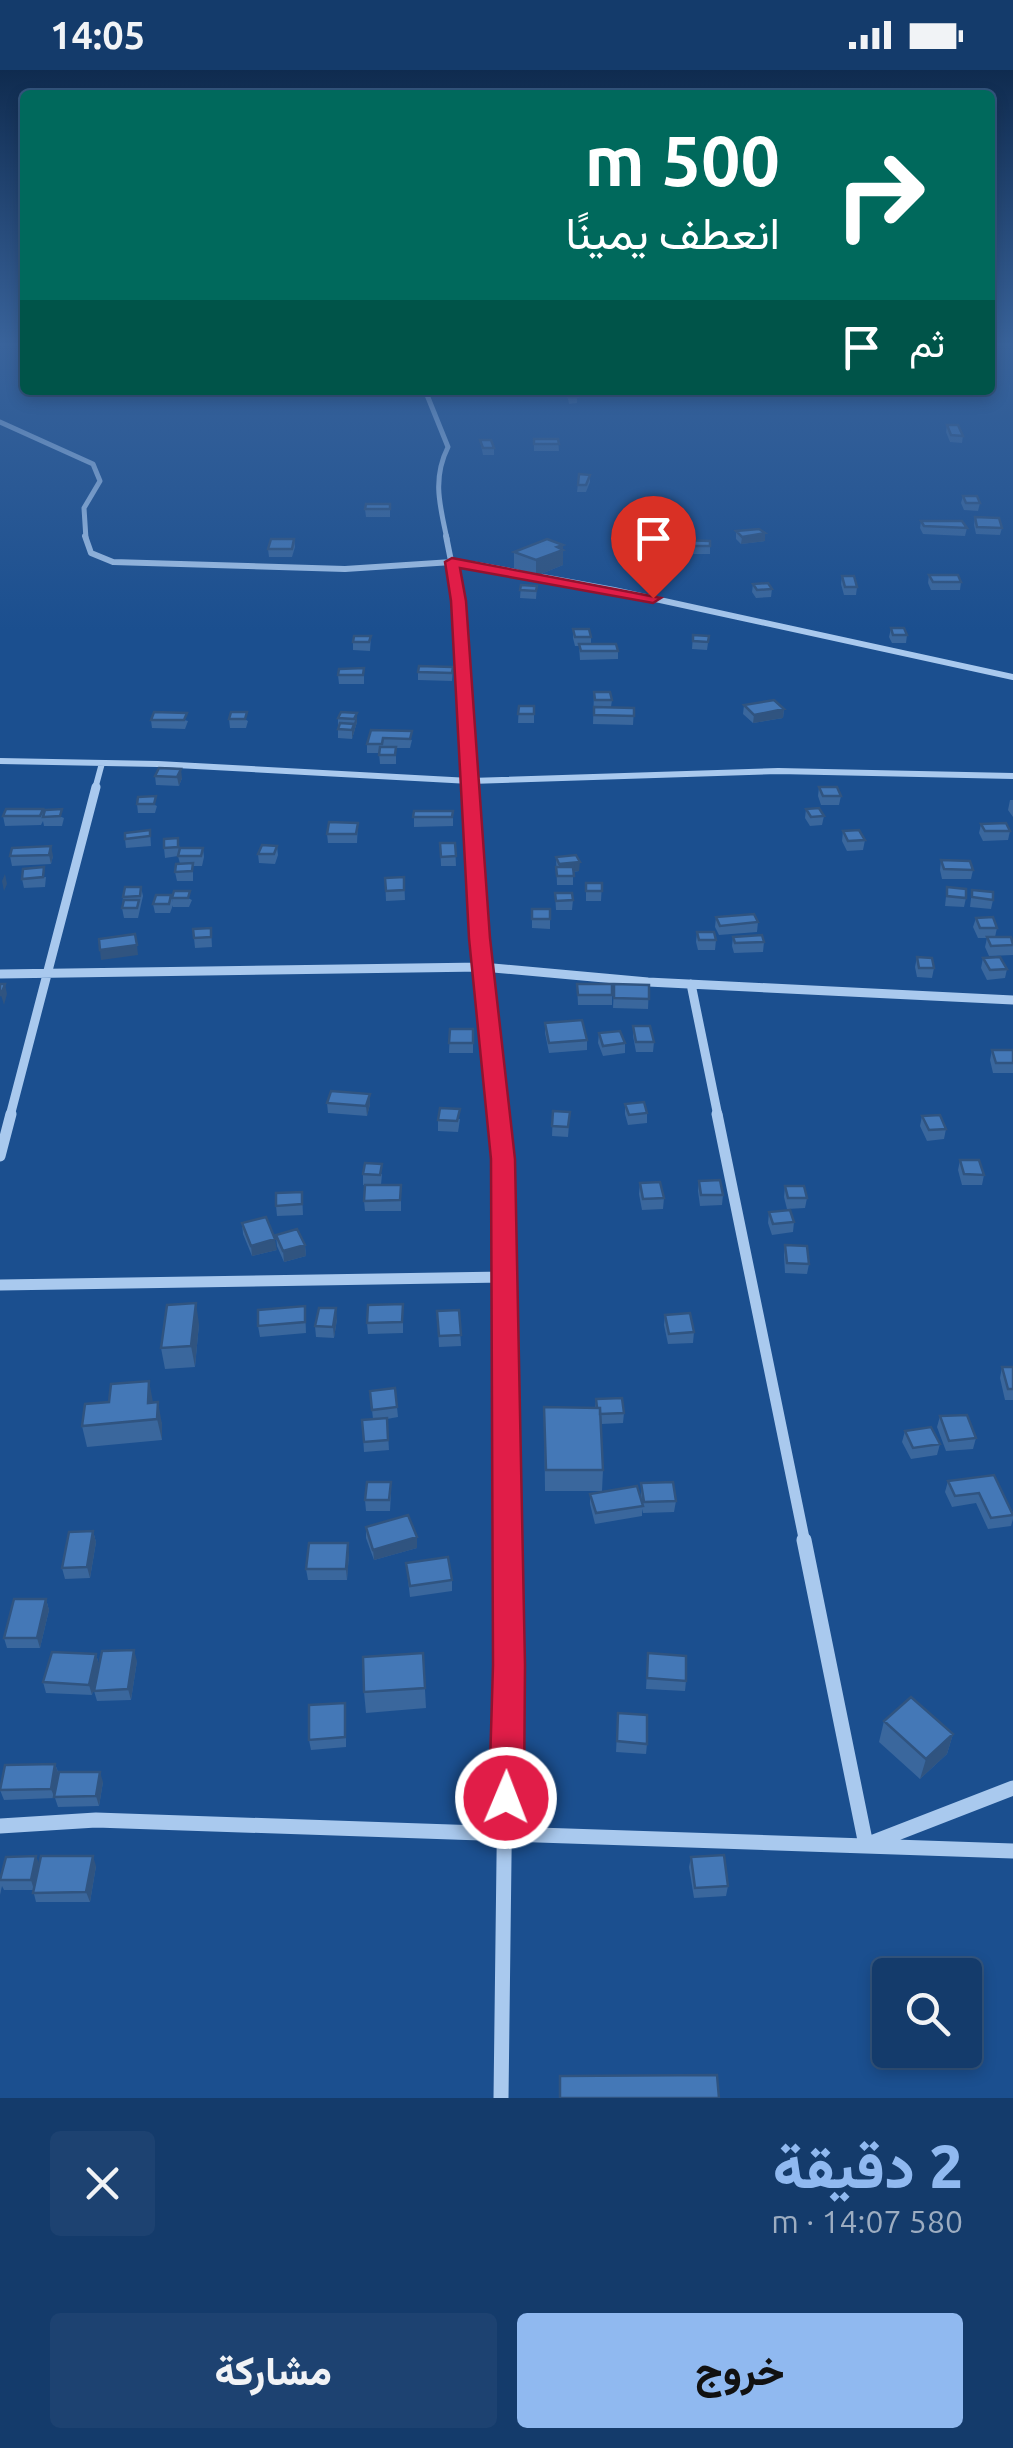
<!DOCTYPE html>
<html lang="ar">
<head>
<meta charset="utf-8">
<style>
  :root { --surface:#143b6b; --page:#1d4271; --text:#f1f3f6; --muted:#9dadc1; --line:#33557e; --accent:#90b9f0 }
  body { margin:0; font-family:Ubuntu,Vazirmatn,sans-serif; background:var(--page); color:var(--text); direction:rtl; height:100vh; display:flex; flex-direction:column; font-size:38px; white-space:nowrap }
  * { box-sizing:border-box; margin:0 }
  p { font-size:32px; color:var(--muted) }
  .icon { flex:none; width:55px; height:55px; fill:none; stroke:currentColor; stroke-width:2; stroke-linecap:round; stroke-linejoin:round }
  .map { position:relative; height:2028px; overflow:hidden; direction:ltr }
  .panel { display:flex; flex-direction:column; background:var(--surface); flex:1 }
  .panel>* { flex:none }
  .guide { position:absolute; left:20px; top:20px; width:975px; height:305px; border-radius:10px; box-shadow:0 5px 15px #0003,0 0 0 2px var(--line); direction:rtl; background:#00695c; color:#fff; overflow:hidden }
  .controls { position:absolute; left:872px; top:1888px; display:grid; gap:20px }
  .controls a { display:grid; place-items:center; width:110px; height:110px; border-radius:10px; background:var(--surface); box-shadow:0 5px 15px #0003,0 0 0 2px var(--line); font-size:50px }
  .pin { position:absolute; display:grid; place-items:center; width:85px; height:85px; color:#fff; margin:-102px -42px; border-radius:50% 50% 50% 0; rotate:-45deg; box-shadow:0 0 10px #0007 }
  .pin .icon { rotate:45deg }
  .me { position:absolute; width:110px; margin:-55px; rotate:1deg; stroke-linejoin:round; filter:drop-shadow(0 0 8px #0008) }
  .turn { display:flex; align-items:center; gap:35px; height:210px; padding:0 50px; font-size:45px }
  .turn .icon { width:130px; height:130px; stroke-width:2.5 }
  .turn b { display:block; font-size:70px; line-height:85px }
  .then { display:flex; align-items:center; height:95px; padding:0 50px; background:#0003; gap:20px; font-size:38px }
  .round { display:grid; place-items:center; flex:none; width:105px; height:105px; border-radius:10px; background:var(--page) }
  .summary { display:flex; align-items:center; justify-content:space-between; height:170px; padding:0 50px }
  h1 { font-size:60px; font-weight:800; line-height:75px; color:var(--accent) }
  .button { display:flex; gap:20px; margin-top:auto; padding:20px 50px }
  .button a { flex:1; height:115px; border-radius:10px; background:var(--accent); color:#111; font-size:40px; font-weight:800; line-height:115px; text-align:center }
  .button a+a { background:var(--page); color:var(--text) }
  .status { display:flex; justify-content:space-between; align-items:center; height:70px; padding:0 50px; background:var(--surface); direction:ltr }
  .status svg { height:28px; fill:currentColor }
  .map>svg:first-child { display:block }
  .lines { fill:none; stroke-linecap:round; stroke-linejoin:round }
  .street-far4 { stroke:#a9c9ee; stroke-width:5 }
  .street-far3 { stroke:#a9c9ee; stroke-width:6 }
  .street-far2 { stroke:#a9c9ee; stroke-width:9 }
  .street-far1 { stroke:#a9c9ee; stroke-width:11 }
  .street { stroke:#a9c9ee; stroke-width:15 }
  .wall { fill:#3a679d }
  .shaded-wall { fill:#305480 }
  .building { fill:#4478b7; stroke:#305480; stroke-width:2.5 }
  .route { fill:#e11d48; stroke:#92132f; stroke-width:2.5 }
</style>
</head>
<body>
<div class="status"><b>14:05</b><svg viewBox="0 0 49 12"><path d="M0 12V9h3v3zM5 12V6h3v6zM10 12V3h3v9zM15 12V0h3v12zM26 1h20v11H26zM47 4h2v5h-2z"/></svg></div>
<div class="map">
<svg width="1013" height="2028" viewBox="0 0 1013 2028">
  <rect width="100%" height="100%" fill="#1b4f8f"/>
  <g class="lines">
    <path class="street-far4" d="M425 320 448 377C432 409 440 436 447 469
      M0 352 93 394 100 411 84 438 86 469"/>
    <path class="street-far3" d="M85 466 91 483 113 492 345 499 452 492 478 495 614 520 1013 607
      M446 466 459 531 471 719
      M0 691 158 694 470 711 778 701 1013 706
      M95 719 102 693"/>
    <path class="street-far2" d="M471 717 480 868 499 1046
      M0 904 482 897 648 912 1013 930
      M691 914 718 1046
      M10 1046 96 717"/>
    <path class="street-far1" d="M498 1044 503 1089 508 1473
      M717 1044 805 1473
      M0 1086 11 1044
      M0 1215 504 1207"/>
    <path class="street" d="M804 1470 866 1775 1013 1718
      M0 1756 96 1750 1013 1781
      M501 2028 508 1470"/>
  </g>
  <path class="wall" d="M566 320H575L577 327V333L569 334Z
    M947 355 963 366 962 373 950 372 946 362Z
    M534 369H558L559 381H534Z
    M480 370 494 378V385H483Z
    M579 404 590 405V412L586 422H577Z
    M963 426 980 433 978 441 964 440 961 433Z
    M390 434V447H366L365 439Z
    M975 447 1002 458 1000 465 976 464 974 455Z
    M921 451 967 458 965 466 923 464 920 458Z
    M736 461 765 463V471L741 474 736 469Z
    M294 469 295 477 292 487H269L268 479Z
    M682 470 710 471V484H681Z
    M563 475V495L536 506 514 498V482Z
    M929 505 961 512 960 520H931L928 513Z
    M842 506 857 517 856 525H844L841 514Z
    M753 514 772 519 771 527 756 528 752 522Z
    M521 515 537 516 536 529 520 528Z
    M891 558 907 565 906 573H892L889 567Z
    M573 559 591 567V574L618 581V589L580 590 579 576H575L573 568Z
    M693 565 709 566 707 580 692 579Z
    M371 566 370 581 353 580V572Z
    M453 597 452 611 418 610V602Z
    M364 598V614H339L338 605Z
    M594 622 612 630 611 637 634 638 633 655 593 654Z
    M744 635 784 639 783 648 753 653 743 644Z
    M519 636H534V653H518Z
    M154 642 188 651 185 659 152 658 151 650Z
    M231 642 248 651 246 658H230L229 649Z
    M357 643V652L352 669 338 668V648Z
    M371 660 412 670 410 678H396V694H380L379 683H367V674Z
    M155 706 182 708 179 716 156 715Z
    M819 717 841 726 839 735H821L818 726Z
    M138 727 157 736 155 743H138L137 734Z
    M1010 730H1013V747L1008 740Z
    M43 739 44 744 45 740 64 748 62 756H44L43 751 41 755 5 756 3 746Z
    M806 739 824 746 822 755 810 756 805 748Z
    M414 741H453V756L414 757Z
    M358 753 357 773H328L327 764Z
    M981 754 1010 761 1008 770 983 771 979 763Z
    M150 760 151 776 126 778 125 769Z
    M843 761 865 770 863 780 847 781 842 771Z
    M178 768 180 781 203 778 204 787 202 796H193V811H177L175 802 180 794 178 786 165 788 164 778Z
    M440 773H455L456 796H441Z
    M277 776 278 785 275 794 259 793 258 784Z
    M12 778 53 786 51 794 12 796 10 786Z
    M556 787 579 801 573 802V815H557Z
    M941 790 973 800 971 809H942L940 800Z
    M46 807 45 817 24 818 22 809Z
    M404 807 405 830 386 831 385 808Z
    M586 813H602L601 831H586Z
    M141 817 143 826 138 848H124L122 838 123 827Z
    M947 817 966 828 964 837 945 836Z
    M972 820 993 830 991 839 970 837Z
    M174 821 192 830 189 837H173L172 828Z
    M555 823 573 830 572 840H556Z
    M171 825 173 835 170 843H155L153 834Z
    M532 839H550V859L532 858Z
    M716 847 758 852 757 862 719 865 715 857Z
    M976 848 997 858 995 867 1013 870V885L989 886 985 877 987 868H978L973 857Z
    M211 858 212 877 195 878 194 868Z
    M697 862 716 870 715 880H698L696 872Z
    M733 867 764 872 763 882 734 883 732 876Z
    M917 887 934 898 932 908 917 907 915 897Z
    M983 888 1007 899 1005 908 987 910 981 898Z
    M577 914 612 925V935H578Z
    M614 914 649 915 648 939 613 938Z
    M545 953 587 970V980L549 983 545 963Z
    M633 956 654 972 653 982H636L633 966Z
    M450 959H473V983H449Z
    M599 963 625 973V983L603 986 598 973Z
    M992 980H1013V1003H993L990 990Z
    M327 1033 370 1034 367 1046 328 1043Z
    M625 1034 647 1043V1053L628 1055 625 1044Z
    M553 1041 570 1042 568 1067 552 1066Z
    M922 1046 946 1059 944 1069 927 1071 920 1056Z
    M460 1049 458 1062 438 1061V1050Z
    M960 1090 984 1105 982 1115H962L958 1100Z
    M363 1104H382L381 1115H401V1141H365L364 1131 372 1115H363Z
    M699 1111 723 1125 722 1135 700 1136 698 1121Z
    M640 1113 664 1128 663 1139 642 1140 639 1124Z
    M785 1116 807 1128 805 1138 787 1139 784 1127Z
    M302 1122 303 1145 277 1146 276 1136Z
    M769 1142 794 1152 793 1162 772 1165 768 1153Z
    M242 1153 277 1180 252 1186 243 1164Z
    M276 1165 305 1175 306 1186 284 1192 277 1176Z
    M785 1175 809 1194 807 1204 785 1203 784 1185Z
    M403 1234V1263L368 1264 367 1253Z
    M305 1236 306 1263 260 1267 258 1256Z
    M459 1240 461 1276 439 1277 437 1241Z
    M665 1245 694 1262 693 1273 668 1274 664 1255Z
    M337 1249 334 1268 316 1267 315 1256Z
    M199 1254 195 1297 165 1299 161 1278Z
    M1002 1297H1013V1330H1005L1000 1308Z
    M370 1321 397 1337 398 1347 387 1349 389 1380 364 1382 362 1350 373 1349Z
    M596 1329 624 1343 623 1353 601 1354 603 1400 602 1421H545L544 1337 595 1338Z
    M153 1333 162 1354V1370L87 1377 82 1356Z
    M940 1346 976 1368 973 1379 946 1381 937 1357Z
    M905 1361 940 1374 937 1385 911 1389 902 1372Z
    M994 1405 1013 1443V1449L1011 1456 988 1459 976 1433 952 1437 945 1422 948 1411Z
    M641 1413 676 1431 674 1442 643 1443 642 1439V1446L595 1454 590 1434V1424L641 1430Z
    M391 1423 390 1441H366L365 1430Z
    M366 1457 417 1478 374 1490 366 1468Z
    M93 1461 96 1472 90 1508 65 1509 62 1498Z
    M349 1484 347 1510H308L306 1499Z
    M406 1493 452 1510V1521L410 1527Z
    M46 1529 49 1540 40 1578H7L4 1568Z
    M423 1583 426 1638 366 1643 364 1622Z
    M648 1583 686 1611 685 1621 646 1619Z
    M96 1584 99 1595 92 1625 46 1623 43 1612Z
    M137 1591 131 1630 97 1631 94 1621Z
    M346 1643V1677L311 1680 309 1670Z
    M618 1643 647 1674 646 1684 616 1682Z
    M884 1651 953 1664 947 1684 920 1709 879 1672Z
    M55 1694 59 1704 103 1712 99 1736 58 1737 55 1728 4 1730 0 1720Z
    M691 1787 728 1816 726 1826 694 1828 689 1797Z
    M39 1794 96 1796 90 1832H36L33 1820H4L2 1816 0 1825V1807L1 1809Z"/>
  <path class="shaded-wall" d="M765 463V471L741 474 742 467Z
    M563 475V495L536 506V490Z
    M784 639 783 648 753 653 754 645Z
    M357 643V652L352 669V660Z
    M181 699 182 708 179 716 177 707Z
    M51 776 53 786 51 794 49 785Z
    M580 792 579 801 559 804V794Z
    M5 804 7 814 4 821 2 811Z
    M137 875 138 885 101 890 100 880Z
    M5 914 7 924 4 935 1 925Z
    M370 1024V1034L367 1046 366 1036Z
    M275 1169 277 1180 252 1186 251 1176Z
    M305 1175 306 1186 284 1192 283 1181Z
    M196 1233 199 1254 195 1297 191 1276Z
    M336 1238 337 1249 334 1268 333 1257Z
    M149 1311 153 1332 148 1333Z
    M158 1332 162 1354V1370L157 1349Z
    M93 1461 96 1472 90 1508 87 1497Z
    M417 1467V1478L374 1490 373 1480Z
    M348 1473 349 1484 347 1510 346 1499Z
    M46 1529 49 1540 40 1578 37 1568Z
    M134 1580 137 1591 131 1630 128 1619Z
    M96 1584 99 1595 92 1625 89 1615Z
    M953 1664 947 1684 920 1709 926 1689Z
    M55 1694 59 1705 55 1729 51 1719Z
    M100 1702 103 1712 99 1736 96 1726Z
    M36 1786 40 1796 34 1820 31 1810Z
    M93 1786 96 1796 90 1832 86 1822Z"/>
  <path class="building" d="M567 320H575L577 327H569Z
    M947 355H958L963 366 951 365Z
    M534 369H558L559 374H534Z
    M480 370H491L494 378H483Z
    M579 404 590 405 586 415H578Z
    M963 426H977L980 433H966Z
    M366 434H390V439H365Z
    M975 447 999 448 1002 458 977 457Z
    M921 451H962L967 458 924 456Z
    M759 459 765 463 742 467 736 461Z
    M271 469H294L292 479H268Z
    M547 469 563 475 557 477 563 480 536 490 514 482Z
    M682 470 710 471V476H682Z
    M929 505H958L961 512H933Z
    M842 506H854L857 517H845Z
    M768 513 772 519 757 520 753 514Z
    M521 515 537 516 536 521 520 520Z
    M891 558H904L907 565H893Z
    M573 559H589L591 567H575Z
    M693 565 709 566 708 572 693 571Z
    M354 566H371L369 572H353Z
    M579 574H616L618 581H581Z
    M419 596 453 597 452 603 418 602Z
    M364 598 363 605H338L339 599Z
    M594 622H610L612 630H595Z
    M774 630 784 639 754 645 744 635Z
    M519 636H534V644H518Z
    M594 637 634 638V646L594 645Z
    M154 642 187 643 184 650H151Z
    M231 642H247L245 649H229Z
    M341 642 357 643 354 649 338 648Z
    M340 653 354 654 352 660 338 659Z
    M371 660 412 661 410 669 383 668 382 674H367Z
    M380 677H396L395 685H379Z
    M159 698 181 699 177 707 155 706Z
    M819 717H837L841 726H823Z
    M156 726 154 734H137L138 727Z
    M819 738 824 746 811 747 806 739Z
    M6 739H43L40 746H3Z
    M62 739 60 746 43 747 45 740Z
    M414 741H453L452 747H413Z
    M329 752 358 753 356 764H327Z
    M1006 753 1010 761H985L981 754Z
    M150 760V766L125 769V763Z
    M859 760 865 770 848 771 843 761Z
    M178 768V777L164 778V769Z
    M440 773H455L456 786 441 787Z
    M262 775 277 776 274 784H258Z
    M51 776 49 785 10 786 12 778Z
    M180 778H203L201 786H178Z
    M576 785 580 792 559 794 556 787Z
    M941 790 970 791 973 800 944 799Z
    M193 793 192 801 175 802 176 794Z
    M44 797 43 807 22 809 23 799Z
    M556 797H573L574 806H557Z
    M404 807V820L386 821 385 808Z
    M586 813H602V821H586Z
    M125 817H141L140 826 123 827Z
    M947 817 966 819V828L947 826Z
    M972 820 993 822V830L972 827Z
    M174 821H190L188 828H172Z
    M555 823H572L573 830 556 831Z
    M156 825H171L169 834H153Z
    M124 830H139L137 838H122Z
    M532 839H550V849H532Z
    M754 844 758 852 720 856 716 847Z
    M993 847 997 858H980L976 848Z
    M211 858V867L194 868 193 859Z
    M697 862H714L716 870H699Z
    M135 864 137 875 100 880 99 869Z
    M762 865 764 872 735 873 733 867Z
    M987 867H1011L1013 875 991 876Z
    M917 887 932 888 934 898H919Z
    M1000 887 1007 899 990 900 983 888Z
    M0 914H5L1 925H0Z
    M577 914H612V925H578Z
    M614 914 649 915V929L614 928Z
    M582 950 587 970 549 973 545 953Z
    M633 956H650L654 972H636Z
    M450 959H473V973H449Z
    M620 961 625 973 603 976 599 963Z
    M992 980H1013V993H996Z
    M331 1021 370 1024 366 1036 327 1033Z
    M644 1032 647 1043 629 1045 625 1034Z
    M440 1038 460 1039 457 1051 438 1050Z
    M553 1041 570 1042 568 1057 552 1056Z
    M940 1045 946 1059 929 1060 922 1046Z
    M960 1090H979L984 1105 964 1104Z
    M365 1093 382 1094 380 1105 363 1104Z
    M720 1110 723 1125H701L699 1111Z
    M660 1112 664 1128 643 1129 640 1113Z
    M365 1115H401L400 1130 364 1131Z
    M785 1116H804L807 1128H788Z
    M302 1122V1134L276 1136V1123Z
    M790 1140 794 1152 773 1154 769 1142Z
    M266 1147 275 1169 251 1176 242 1153Z
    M297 1159 305 1175 283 1181 276 1165Z
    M785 1175 807 1176 809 1194 787 1193Z
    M196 1233 191 1276 161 1278 167 1235Z
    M403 1234 402 1252 367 1253 368 1235Z
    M305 1236V1252L258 1256V1240Z
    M319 1238H336L333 1257 315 1256Z
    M459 1240 461 1265 439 1266 437 1241Z
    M690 1243 694 1262 669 1264 665 1245Z
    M1002 1297H1013V1319H1008Z
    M149 1311 148 1333 158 1332 157 1349 82 1356 85 1334 109 1332 111 1314Z
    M395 1318 397 1337 372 1340 370 1321Z
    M622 1328 624 1343 600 1344V1338H597L596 1329Z
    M544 1337 600 1338 603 1400H546Z
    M967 1345 976 1368 949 1371 940 1346Z
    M387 1348 388 1370 364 1372 362 1350Z
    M931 1357 940 1374 913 1378 905 1361Z
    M994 1405 1013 1445 991 1448 979 1423 955 1426 948 1411Z
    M367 1412H391L389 1430H365Z
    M673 1412 676 1431 644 1432 641 1413Z
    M637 1416 643 1436 596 1443 590 1424Z
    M408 1445 417 1467 373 1480 366 1457Z
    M93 1461 87 1497 62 1498 69 1462Z
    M309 1473H348L346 1499H306Z
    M448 1487 452 1510 410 1516 406 1493Z
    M14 1529H46L37 1568H4Z
    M134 1580 128 1619 94 1621 102 1581Z
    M52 1582 96 1584 89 1615 43 1612Z
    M423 1583 425 1618 364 1622 363 1587Z
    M648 1583 686 1586V1611L647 1608Z
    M911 1627 953 1664 926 1689 884 1651Z
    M345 1633V1667L309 1670V1635Z
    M618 1643 647 1645V1674L617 1671Z
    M55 1694 51 1719 0 1720 5 1695Z
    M59 1702H100L96 1726 54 1727Z
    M724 1785 728 1816 695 1818 691 1787Z
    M36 1786 31 1810H0L6 1787Z
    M41 1786H93L86 1822 33 1823Z
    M717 2005 719 2028H560V2006Z"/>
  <linearGradient id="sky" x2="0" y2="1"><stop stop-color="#0f2b4f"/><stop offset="0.49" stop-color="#39639b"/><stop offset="1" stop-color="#39639b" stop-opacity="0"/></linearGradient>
  <rect width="1013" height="560" fill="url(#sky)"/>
  <path class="route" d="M452 488 661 528 653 533 460 498 466 531 490 868 515 1089 525 1595 524 1728 518 1740 506 1745 494 1740 489 1728 493 1595 491 1089 469 868 451 531 445 492Z"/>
</svg>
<div class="controls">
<a><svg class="icon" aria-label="search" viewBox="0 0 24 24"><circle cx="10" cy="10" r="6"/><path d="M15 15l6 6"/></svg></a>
</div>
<div class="pin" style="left:653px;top:528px;background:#d93025"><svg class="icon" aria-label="arrive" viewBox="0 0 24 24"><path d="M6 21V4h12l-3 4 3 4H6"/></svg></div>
<svg class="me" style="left:506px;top:1728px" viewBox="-20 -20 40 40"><circle r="17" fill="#e11d48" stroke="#fff" stroke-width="3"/><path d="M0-11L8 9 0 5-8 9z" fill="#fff"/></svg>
<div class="guide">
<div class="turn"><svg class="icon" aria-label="right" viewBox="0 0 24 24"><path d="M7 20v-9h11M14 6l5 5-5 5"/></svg><div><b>500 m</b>انعطف يمينًا</div></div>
<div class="then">ثم<svg class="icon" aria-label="arrive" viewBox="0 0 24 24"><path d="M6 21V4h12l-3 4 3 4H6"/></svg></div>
</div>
</div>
<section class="panel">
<div class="summary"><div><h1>2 دقيقة</h1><p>580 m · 14:07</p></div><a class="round"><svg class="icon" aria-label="close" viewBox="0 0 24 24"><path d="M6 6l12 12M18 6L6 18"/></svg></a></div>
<div class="button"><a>خروج</a><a>مشاركة</a></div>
</section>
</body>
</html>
